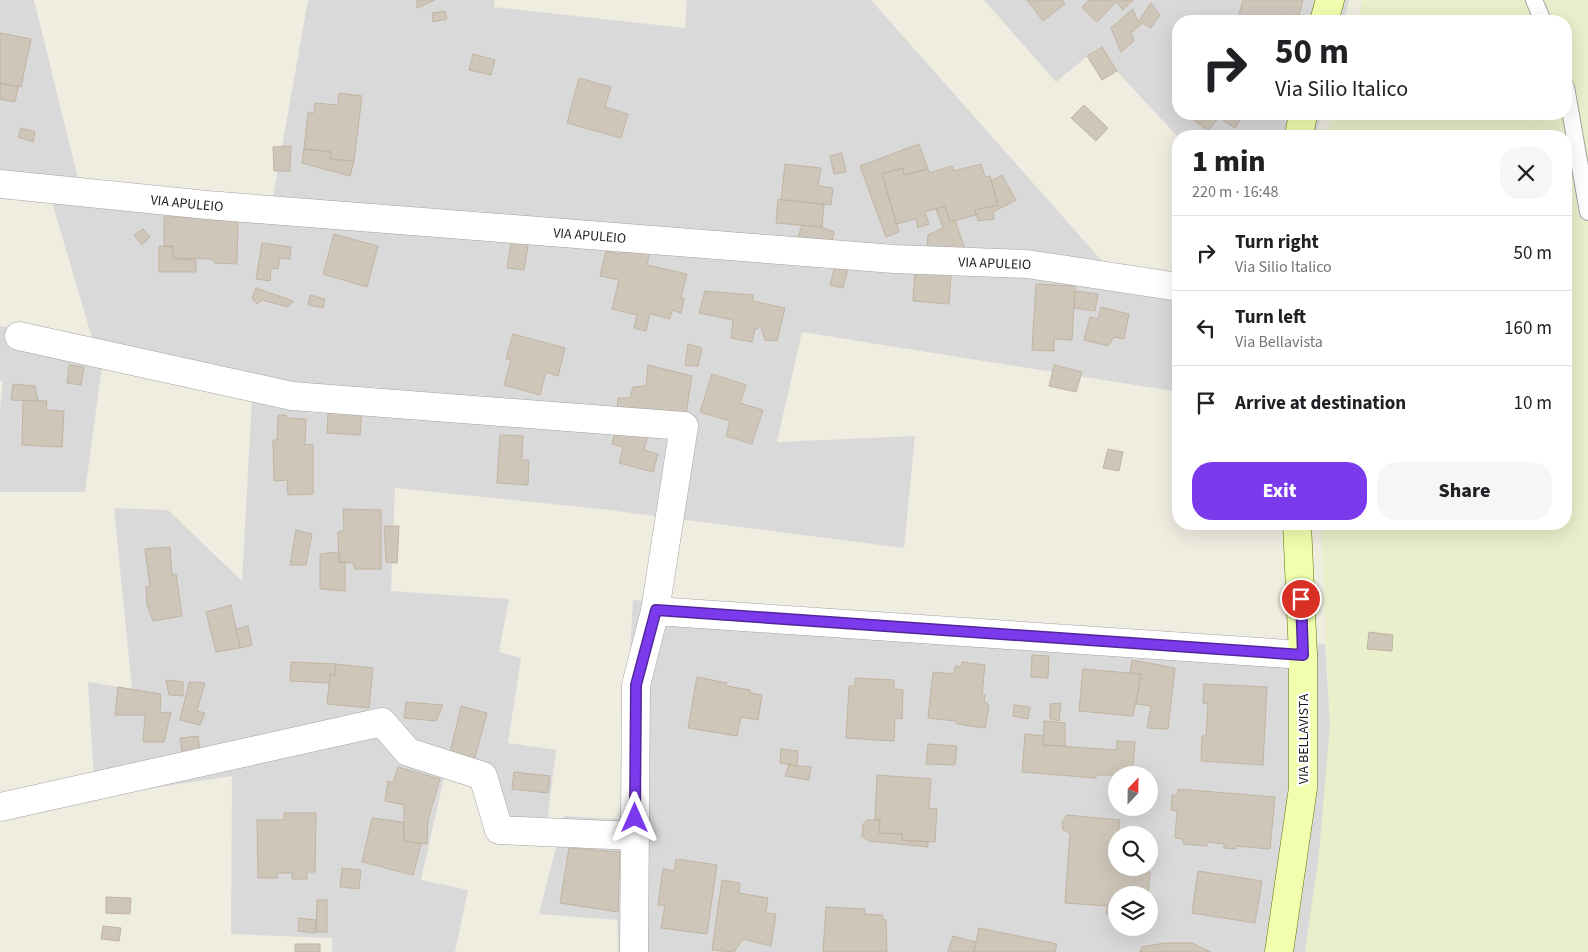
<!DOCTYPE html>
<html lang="en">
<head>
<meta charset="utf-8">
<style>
  :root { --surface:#fff; --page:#f6f6f6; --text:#202124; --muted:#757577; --line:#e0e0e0; --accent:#7c3aed }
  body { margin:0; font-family:"Source Sans 3",sans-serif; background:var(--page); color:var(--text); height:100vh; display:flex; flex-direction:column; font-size:19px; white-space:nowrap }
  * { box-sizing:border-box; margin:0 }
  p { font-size:16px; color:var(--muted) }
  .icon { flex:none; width:28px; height:28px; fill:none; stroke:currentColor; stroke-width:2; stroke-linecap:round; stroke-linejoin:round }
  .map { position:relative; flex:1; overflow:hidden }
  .drawer { position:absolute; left:1172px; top:130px; width:400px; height:400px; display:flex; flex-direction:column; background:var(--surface); border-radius:20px; box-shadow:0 5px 20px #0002 }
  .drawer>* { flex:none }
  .banner { position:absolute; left:1172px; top:15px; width:400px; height:105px; border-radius:20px; box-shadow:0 5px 20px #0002; background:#fff; color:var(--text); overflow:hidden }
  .needle { width:32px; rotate:22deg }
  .buttons { position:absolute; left:1108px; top:766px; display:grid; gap:10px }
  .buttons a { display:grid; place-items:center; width:50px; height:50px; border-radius:50%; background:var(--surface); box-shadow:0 5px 20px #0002; font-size:25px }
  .pin { position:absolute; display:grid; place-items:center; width:42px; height:42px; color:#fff; margin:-21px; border:2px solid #fff; border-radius:50%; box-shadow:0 1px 5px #0007 }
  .me { position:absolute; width:55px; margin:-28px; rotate:0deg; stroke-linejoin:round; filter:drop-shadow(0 0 4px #0008) }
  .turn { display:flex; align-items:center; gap:18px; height:105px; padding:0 20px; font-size:22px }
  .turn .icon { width:65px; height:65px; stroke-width:2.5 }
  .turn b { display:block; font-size:35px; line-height:42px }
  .round { display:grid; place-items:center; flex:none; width:52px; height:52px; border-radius:20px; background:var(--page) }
  .head { display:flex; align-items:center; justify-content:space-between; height:85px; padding:0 20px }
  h1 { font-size:30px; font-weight:800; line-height:38px }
  .button { display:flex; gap:10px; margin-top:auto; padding:10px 20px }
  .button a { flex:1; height:58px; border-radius:20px; background:var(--accent); color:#fff; font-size:20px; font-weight:800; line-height:58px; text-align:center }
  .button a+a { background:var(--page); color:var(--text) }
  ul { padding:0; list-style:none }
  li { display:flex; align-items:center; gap:15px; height:75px; padding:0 20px; border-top:1px solid var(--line) }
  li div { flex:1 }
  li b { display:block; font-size:19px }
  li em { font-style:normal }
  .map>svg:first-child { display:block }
  .residential { fill:#dad9d9; fill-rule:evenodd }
  .farmland { fill:#e8efca }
  .building { fill:#cfc6ba; stroke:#c1b4a2 }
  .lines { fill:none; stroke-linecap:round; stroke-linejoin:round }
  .lane-casing { stroke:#a3a3a3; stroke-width:18 }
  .street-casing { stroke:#a3a3a3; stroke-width:29 }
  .secondary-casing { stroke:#597600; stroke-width:29 }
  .lane { stroke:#fff; stroke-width:16 }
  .street { stroke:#fff; stroke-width:28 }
  .secondary { stroke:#f0ffae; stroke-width:28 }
  .route-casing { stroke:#51269a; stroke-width:12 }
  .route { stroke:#7c3aed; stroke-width:9 }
  .labels { text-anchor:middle; stroke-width:4.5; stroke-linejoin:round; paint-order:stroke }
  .street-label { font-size:14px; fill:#1c1c1c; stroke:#fff }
</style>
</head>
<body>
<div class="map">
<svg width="1588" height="952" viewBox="0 0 1588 952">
  <rect width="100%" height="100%" fill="#efece0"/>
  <path class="residential" d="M0 0H34L79 182 273 197 308 0H494V7L685 28 687 0H871L1110 270 1179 281V392L802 332 777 442 915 436 904 548 601 509 395 488 391 591 509 599 499 652 521 658 508 743 556 750 544 847 490 832 469 781 445 773 421 880 468 890 455 952H332V938L231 934 232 776 95 797 88 682 132 689 114 508 168 510 242 581 252 399 102 366 85 492H0V410L3 381H0V326L92 338 52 202 0 199Z
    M984 0H1349L1344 21H1179V114H1321L1316 136 1179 138 1096 49 1056 82Z
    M633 600 1325 644 1330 726 1319 855 1305 952H618L617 920 539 914 564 816 620 819ZM1116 775H1149V808H1116ZM1116 835H1149V868H1116ZM1116 895H1149V928H1116Z"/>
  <path class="farmland" d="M1363 0H1588V952H1305L1319 855 1330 726 1321 524H1566V136H1326L1332 114H1566V21H1357Z"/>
  <path class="building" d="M417 0H435L417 8Z
    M1027 0H1062L1065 4 1043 21Z
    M1089 0H1133L1123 10 1116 2 1097 22 1082 7Z
    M1243 0H1303L1298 19 1284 15 1282 21H1237Z
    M1151 3 1160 15 1151 28 1142 23 1131 33 1134 41 1121 52 1111 28 1133 9 1138 22Z
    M445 11 447 19 433 22 432 13Z
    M0 33 31 39 21 87 0 83Z
    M1102 47 1117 71 1102 80 1087 56Z
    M473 54 495 60 491 75 469 70Z
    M579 78 611 87 605 107 628 114 621 138 567 123Z
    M0 83 18 87 15 102 0 99Z
    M339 93 362 96 354 161 330 159 331 152 304 149 308 112 314 113 315 103 338 105Z
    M1084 105 1108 128 1096 141 1071 118Z
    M1186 114H1221L1208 131Z
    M1221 114H1244L1235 128 1218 117Z
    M21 128 35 132 33 142 18 137Z
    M919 144 928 169 904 175 903 168 882 174 899 232 886 237 860 166Z
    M291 146 290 171H274L273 147Z
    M304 149 331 152 330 159 354 161 350 176 302 163Z
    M842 153 846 172 834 174 830 156Z
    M785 164 821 168 818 186 833 188 831 205 781 200Z
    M981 164 985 177 990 176 998 205 975 210 976 215 950 222 945 206 925 212 929 224 918 228 916 219 896 224 882 174 903 168 904 175 928 169 929 173 952 166 954 171Z
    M1002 175 1016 200 993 212 994 219 978 221 975 210 998 205 991 181Z
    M778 199 824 204 822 227 776 223Z
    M945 206 950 222 955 220 966 252 927 251 928 235 943 228 936 209Z
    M164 217H238L237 264 215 263 212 259 173 258V247L164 246Z
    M802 225 822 227 834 232 831 246 796 242Z
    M143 229 150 237 142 245 134 235Z
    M334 234 378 246 367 287 323 274Z
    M512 236 529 239 524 270 507 268Z
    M262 243 291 247 290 259 280 258 278 269 271 268 270 281 256 279Z
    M623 244H652L647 265 687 274 681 298H684L681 313 672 310 670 319 650 314 646 331 634 328 637 315 612 309 619 280 600 276 606 251 620 254Z
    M159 246H173V259L196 260V272H159Z
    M836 262 849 265 843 288 830 285Z
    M915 271 951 274 949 304 913 301Z
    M1036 284 1075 286 1072 340 1054 339V351L1032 350Z
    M256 288 293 301 288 307 262 300 257 304 252 298Z
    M705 291 753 295V301L785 308 777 341 765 340 761 327 755 329 752 342 731 338 733 320 699 313Z
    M1075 291 1098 294 1095 311 1074 308Z
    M310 295 325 299 323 308 308 305Z
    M1101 307 1129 314 1124 339 1114 337 1108 346 1084 340 1090 317 1098 319Z
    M513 334 565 348 558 376 546 372 540 395 504 385 511 360 506 359Z
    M688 344 702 348 698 366 685 365Z
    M69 365 84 367 81 385 67 383Z
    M648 365 692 376 685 420 617 413 618 398H630L633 387 646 386Z
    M1054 365 1082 372 1076 392 1049 386Z
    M712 374 746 385 740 403 763 410 752 444 726 436 730 421 700 412Z
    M13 384 35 386 38 401 11 400Z
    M23 400 47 401 46 410 64 411 62 447 22 445Z
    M362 411 360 435 327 433 328 412Z
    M278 415H286V418L306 419 305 445 313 444V494L288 495 287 480 274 481 273 440H277Z
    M617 426 648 435 644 450 658 454 653 472 619 463 623 447 612 444Z
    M500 435 523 436 522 460H529L528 485 497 483Z
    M1108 449 1123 452 1119 471 1103 468Z
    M343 509 381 510V569H355L353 563 339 562 338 532 344 530Z
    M384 526H399L397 563 386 562Z
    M296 530 312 534 306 565H290Z
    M170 547 172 575 176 574 182 616 153 621 147 605 146 586H150L145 549Z
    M339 552V562H345V591L320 589V554Z
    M231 605 240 648 216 652 206 612Z
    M248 626 252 645 240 648 236 629Z
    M1369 632 1393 635 1392 651 1367 649Z
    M1032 655 1049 656 1048 678 1031 677Z
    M1132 660 1175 668 1168 729 1147 728 1151 706 1136 704 1141 674 1130 673Z
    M291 662 336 664 335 675 330 674 329 683 290 681Z
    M962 662 985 665 982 694 985 695 984 701 989 705 985 728 957 724 956 721 928 718 933 672 954 674 955 666 961 667Z
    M336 664 373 668 369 708 327 704 330 674 335 675Z
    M1083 669 1141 674 1133 716 1079 711Z
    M697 677 727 683 726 686 750 690V693L762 695 758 720 741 717 737 736 688 728Z
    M855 678 894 680V689L903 690 902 719 895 718 894 741 846 738 849 686H855Z
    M166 680 183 682V696L169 695Z
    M189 682 205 683 197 711 205 713 200 725 180 720Z
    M1204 684 1267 687 1263 765 1201 761 1202 736H1206L1208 704 1203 703Z
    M118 687 161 694 160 713 171 712 164 742H143L145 715H115Z
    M406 702 443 705 436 721 404 718Z
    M1061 703 1059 721 1050 719V704Z
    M1014 705 1030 707 1028 719 1013 716Z
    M461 706 487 713 473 765 448 762Z
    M1044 721 1065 723V746L1043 745Z
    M1025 734 1044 736 1043 745 1116 750 1117 741 1135 742 1132 775H1096V778L1022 772Z
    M198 736 200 750 182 753 180 738Z
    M928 744 957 746 955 765 926 764Z
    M781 749 798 751 797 766 780 763Z
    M789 765 811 767 809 780 785 776Z
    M398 767 440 779 428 820 427 844 404 841V805L385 801 388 781 393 783Z
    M514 772 550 776 548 793 512 789Z
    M877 775 931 779 929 808 937 809 935 842 902 840V834L879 833 880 820H875Z
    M1178 789 1275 797 1270 849 1236 846V849L1224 848V844L1207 842V846L1183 844V839L1175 838 1177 811 1171 810 1172 795H1177Z
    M284 813H316L315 872H307V879H292V873H277V878H258L257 820H284Z
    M1067 815 1120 820 1118 835H1116V868H1129V871L1150 872 1148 895H1116V915L1106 914 1107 906 1065 903 1070 833 1063 830 1062 822Z
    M372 818 403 822 404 841 421 844 413 875 362 862Z
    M867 820H880L879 833 902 834V840L928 842V847L869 841 862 836 863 824Z
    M569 848 620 852 618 912 560 903Z
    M676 859 717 865 707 934 661 928 665 905H658L663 869 674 871Z
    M342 868 361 870 359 889 340 887Z
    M1198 871 1262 881 1255 923 1192 913Z
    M722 880 740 883 739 893 768 898 766 913 776 914 771 946 743 939 734 952 712 950Z
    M106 897 131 898 130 914 106 913Z
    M317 900H327V932H316Z
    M826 907 865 909 864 914 883 915 882 919 886 920 887 952H823Z
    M299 918 316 920 315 933 298 931Z
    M103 926 121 928 119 941 101 939Z
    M979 928 1057 944 1055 952H974Z
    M953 936 976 942 974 952H948Z
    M1164 943H1192L1211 952H1140L1142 947Z
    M295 944H320V952H295Z"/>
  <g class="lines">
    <g class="lane-casing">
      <path id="lane" d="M1534 0 1543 21
        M1566 87 1588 212"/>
    </g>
    <g class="street-casing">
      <g id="street">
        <path id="s1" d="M0 184 207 205 894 259 1027 264 1179 287"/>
        <path d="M19 336 292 396 684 426 655 611"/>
        <path d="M0 807 382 722 408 752 483 776 499 830 635 836"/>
        <path d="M634 952 636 685 655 611 1303 655"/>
      </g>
    </g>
    <g class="secondary-casing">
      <path id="secondary" d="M1324 21 1330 0
        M1299 136 1303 114
        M1279 952 1303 788V655L1297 524"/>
    </g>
    <use href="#lane" class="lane"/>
    <use href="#street" class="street"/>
    <use href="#secondary" class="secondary"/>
  </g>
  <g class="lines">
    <g class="route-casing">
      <path id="route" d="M635 818 636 685 656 610 1303 655 1301 599"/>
    </g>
    <use href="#route" class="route"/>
  </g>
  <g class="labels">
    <g class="street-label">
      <text dy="5" stroke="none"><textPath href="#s1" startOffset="188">VIA APULEIO</textPath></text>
      <text dy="5" stroke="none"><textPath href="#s1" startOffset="592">VIA APULEIO</textPath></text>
      <text dy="5" stroke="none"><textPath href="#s1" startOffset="998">VIA APULEIO</textPath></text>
      <text transform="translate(1303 739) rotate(-90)" y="5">VIA BELLAVISTA</text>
    </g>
  </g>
</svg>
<div class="buttons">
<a><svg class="needle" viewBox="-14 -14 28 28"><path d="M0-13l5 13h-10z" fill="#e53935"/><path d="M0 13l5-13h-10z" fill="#757577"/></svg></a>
<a><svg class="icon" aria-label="search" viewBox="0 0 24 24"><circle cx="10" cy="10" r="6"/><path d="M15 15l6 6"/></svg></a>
<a><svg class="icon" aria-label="layers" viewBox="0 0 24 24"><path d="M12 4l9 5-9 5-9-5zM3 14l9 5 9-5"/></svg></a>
</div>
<div class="pin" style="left:1301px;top:599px;background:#d93025"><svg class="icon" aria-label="arrive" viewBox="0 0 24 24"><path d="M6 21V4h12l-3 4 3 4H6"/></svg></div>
<svg class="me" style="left:635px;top:818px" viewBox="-20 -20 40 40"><path d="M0-17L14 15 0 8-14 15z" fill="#7c3aed" stroke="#fff" stroke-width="4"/></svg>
<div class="banner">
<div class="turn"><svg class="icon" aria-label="right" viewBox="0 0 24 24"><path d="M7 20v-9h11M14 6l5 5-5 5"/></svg><div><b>50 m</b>Via Silio Italico</div></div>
</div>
<section class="drawer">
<div class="head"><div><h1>1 min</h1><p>220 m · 16:48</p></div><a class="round"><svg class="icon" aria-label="close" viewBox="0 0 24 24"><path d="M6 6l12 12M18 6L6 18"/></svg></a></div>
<ul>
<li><svg class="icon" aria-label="right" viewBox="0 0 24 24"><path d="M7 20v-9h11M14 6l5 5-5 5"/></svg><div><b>Turn right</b><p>Via Silio Italico</p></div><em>50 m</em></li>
<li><svg class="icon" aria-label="left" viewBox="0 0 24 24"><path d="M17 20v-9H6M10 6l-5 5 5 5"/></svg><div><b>Turn left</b><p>Via Bellavista</p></div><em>160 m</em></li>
<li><svg class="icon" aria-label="arrive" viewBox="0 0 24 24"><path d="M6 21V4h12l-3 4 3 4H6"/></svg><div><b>Arrive at destination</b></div><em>10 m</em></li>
</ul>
<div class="button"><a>Exit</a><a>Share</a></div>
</section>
</div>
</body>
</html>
